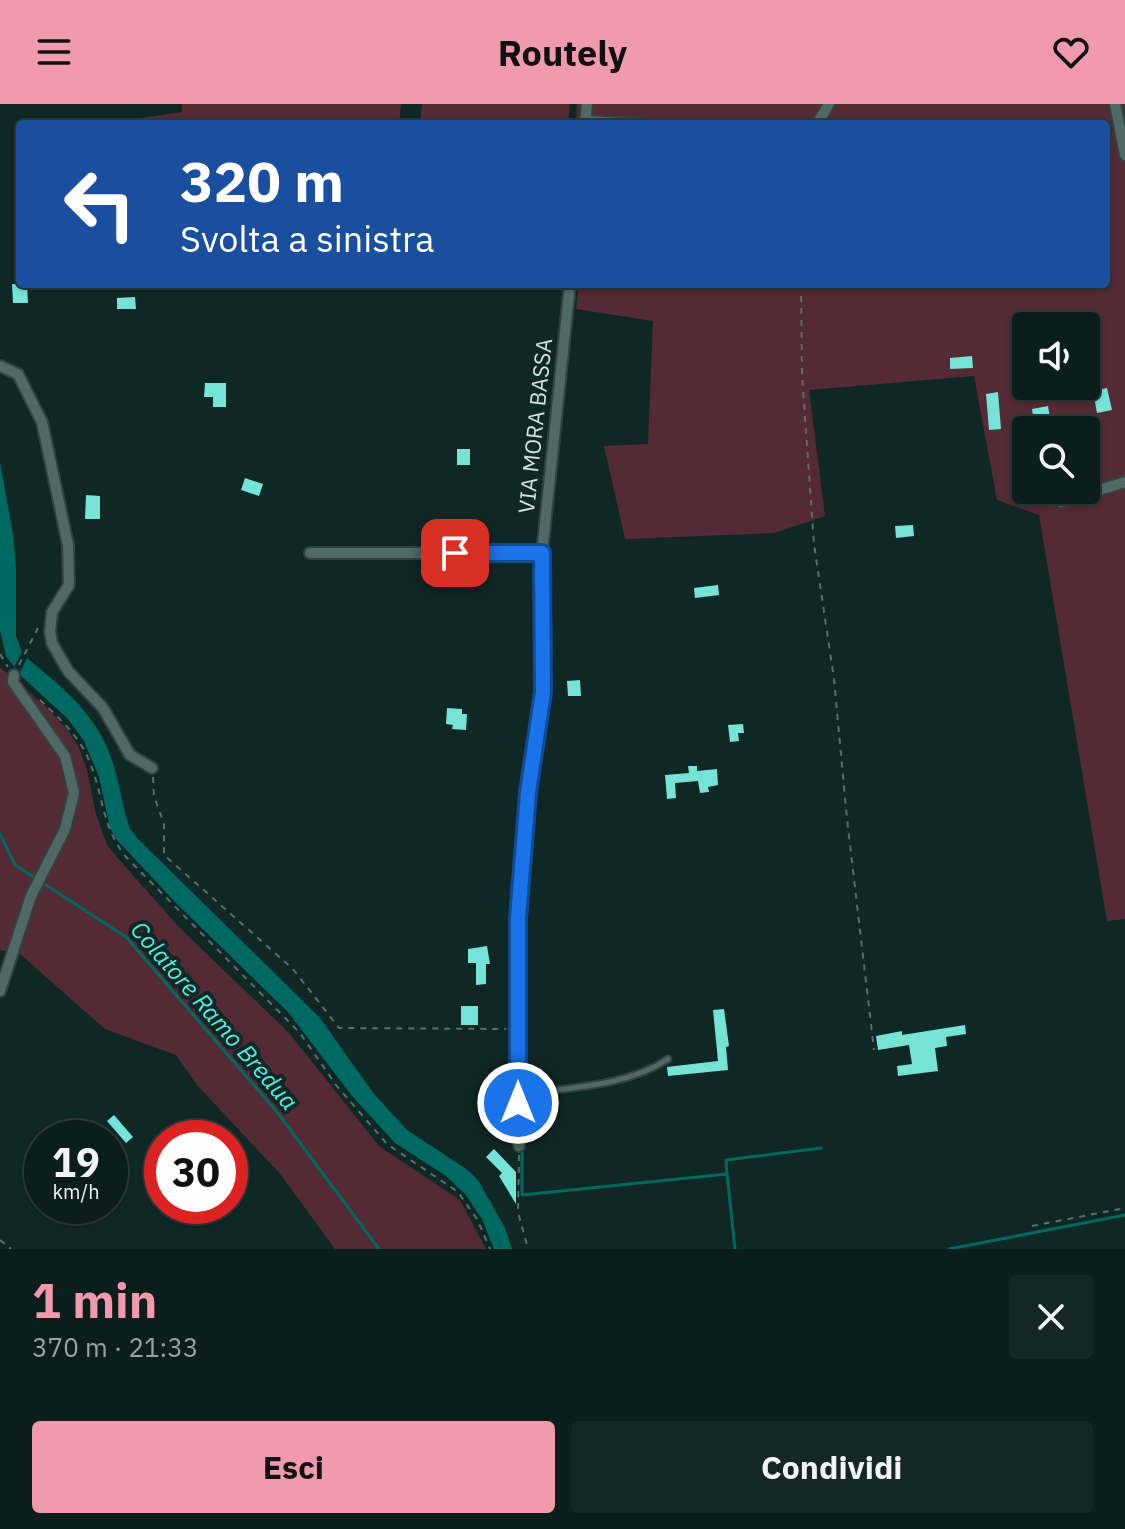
<!DOCTYPE html>
<html lang="it">
<head>
<meta charset="utf-8">
<style>
  :root { --surface:#0c1e1c; --page:#152725; --text:#f1f3f6; --muted:#9aa2a3; --line:#2c3c3b; --accent:#f29aad }
  body { margin:0; font-family:"IBM Plex Sans",sans-serif; background:var(--page); color:var(--text); height:100vh; display:flex; flex-direction:column; font-size:30px; white-space:nowrap }
  * { box-sizing:border-box; margin:0 }
  p { font-size:26px; color:var(--muted) }
  .icon { flex:none; width:44px; height:44px; fill:none; stroke:currentColor; stroke-width:2; stroke-linecap:round; stroke-linejoin:round }
  .map { position:relative; height:1145px; overflow:hidden }
  .side { display:flex; flex-direction:column; background:var(--surface); flex:1 }
  .side>* { flex:none }
  .banner { position:absolute; left:16px; top:16px; width:1094px; height:168px; border-radius:8px; box-shadow:0 2px 6px #0004,0 0 0 2px var(--line); background:#1a4fa0; color:#fff; overflow:hidden }
  .buttons { position:absolute; left:1012px; top:208px; display:grid; gap:16px }
  .buttons a { display:grid; place-items:center; width:88px; height:88px; border-radius:8px; background:var(--surface); box-shadow:0 2px 6px #0004,0 0 0 2px var(--line); font-size:40px }
  .speed { position:absolute; left:24px; top:1016px; display:flex; gap:16px; font-size:40px; font-weight:700; text-align:center }
  .speed>* { display:grid; place-content:center; width:104px; height:104px; border-radius:50%; background:var(--surface); box-shadow:0 2px 6px #0004,0 0 0 2px var(--line); line-height:1 }
  .speed small { font-size:20px; font-weight:400 }
  .speed .limit { border:12px solid #d22; background:#fff; color:#111 }
  .pin { position:absolute; display:grid; place-items:center; width:68px; height:68px; color:#fff; margin:-34px; border-radius:16px; box-shadow:0 4px 12px #0006 }
  .me { position:absolute; width:88px; margin:-44px; rotate:0deg; stroke-linejoin:round; filter:drop-shadow(0 0 6px #0008) }
  .turn { display:flex; align-items:center; gap:28px; height:168px; padding:0 32px; font-size:36px }
  .turn .icon { width:104px; height:104px; stroke-width:2.5 }
  .turn b { display:block; font-size:56px; line-height:68px }
  .round { display:grid; place-items:center; flex:none; width:84px; height:84px; border-radius:8px; background:var(--page) }
  .headline { display:flex; align-items:center; justify-content:space-between; height:136px; padding:0 32px }
  h1 { font-size:48px; font-weight:700; line-height:60px; color:var(--accent) }
  .cta { display:flex; gap:16px; margin-top:auto; padding:16px 32px }
  .cta a { flex:1; height:92px; border-radius:8px; background:var(--accent); color:#111; font-size:32px; font-weight:700; line-height:92px; text-align:center }
  .cta a+a { background:var(--page); color:var(--text) }
  header { display:flex; justify-content:space-between; align-items:center; height:104px; padding:0 32px; background:var(--accent); color:#111; font-size:36px; font-weight:700 }
  .map>svg:first-child { display:block }
  .green { fill:#542a34; fill-rule:evenodd }
  .water { fill:#006961 }
  .lines { fill:none; stroke-linecap:round; stroke-linejoin:round }
  .stream { stroke:#006961; stroke-width:3 }
  .building { fill:#75e4d7 }
  .lane-casing { stroke:#334240; stroke-width:9 }
  .street-casing { stroke:#334240; stroke-width:14 }
  .path { stroke:#5a6e6c; stroke-width:2; stroke-dasharray:6 6; stroke-linecap:butt }
  .lane { stroke:#506966; stroke-width:5 }
  .street { stroke:#506966; stroke-width:10 }
  .route-casing { stroke:#114b97; stroke-width:20 }
  .route { stroke:#1a73e8; stroke-width:14 }
  .labels { text-anchor:middle; stroke-width:8; stroke-linejoin:round; paint-order:stroke }
  .street-label { font-size:22px; fill:#d5e2e0; stroke:#102825 }
  .water-label { font-size:24px; font-style:italic; fill:#4ff1e1; stroke:#102825 }
</style>
</head>
<body>
<header><svg class="icon" aria-label="menu" viewBox="0 0 24 24"><path d="M4 6h16M4 12h16M4 18h16"/></svg>Routely<svg class="icon" aria-label="heart" viewBox="0 0 24 24"><path d="M12 20l-8-8c-3-5 5-10 8-4 3-6 11-1 8 4z"/></svg></header>
<div class="map">
<svg width="1125" height="1145" viewBox="0 0 1125 1145">
  <rect width="100%" height="100%" fill="#102825"/>
  <path class="green" d="M182 0H401L399 20H101L182 8Z
    M422 0H570L568 20H420Z
    M577 0H1125V815L1107 817 1039 411 997 396 974 272 809 286 825 412 774 429 625 435 604 342 648 340 653 217 576 205 579 180H1106V20H576ZM1026 222H1086V282H1026ZM1026 326H1086V386H1026Z
    M0 563 46 603 69 628 79 644 86 662 96 710 107 741 121 758 180 824 289 929 379 1042 460 1096 486 1145H335L281 1071 197 981 176 951 105 925 20 850 0 846Z"/>
  <path class="water" d="M0 358 13 430 16 464V532L22 548 14 563 6 552 0 526Z
    M27 554C57 579 90 605 106 641 118 667 121 698 130 725L139 736 320 914 374 990 407 1026 465 1064 478 1076 505 1124 512 1145H494L482 1115 465 1090 446 1072 395 1039 352 992 288 908 178 801 116 735 110 724 99 673 84 637 68 615 19 570Z"/>
  <g class="lines">
    <path class="stream" d="M0 730 15 761 126 833 277 1008 379 1145
      M512 939 513 991 516 992
      M522 996 537 991
      M522 1043V1091L727 1070 735 1145
      M727 1070 726 1056 821 1044
      M949 1145 1125 1111"/>
  </g>
  <path class="building" d="M12 180H27L28 199H13Z
    M135 193 136 205H117V194Z
    M972 252 973 264 950 265V254Z
    M205 279H226V303H213V293H204Z
    M1107 284 1112 306 1097 309 1093 287Z
    M998 288 1001 325 989 326 986 290Z
    M1048 302 1052 326H1035L1032 305Z
    M457 345H470V361H457Z
    M245 374 263 380 259 392 241 386Z
    M86 391 100 392V415H85Z
    M913 421 914 432 896 434 895 422Z
    M718 481 719 491 695 494 694 484Z
    M580 576 581 592H568L567 577Z
    M447 604 462 605V610H467L466 626 452 625 453 621 446 620Z
    M743 620 744 629H738L739 637 730 638 728 621Z
    M688 662H697V667L717 665 718 681 708 683 709 688 700 689 698 677 675 679 676 694 667 695 665 671 689 669Z
    M487 842 490 860H486V880L476 881V859H468V845Z
    M461 902H478V921H461Z
    M724 905 729 942 726 943 728 966 668 972 667 963 718 957 713 906Z
    M965 921 966 930 946 933 947 942 935 944 938 967 898 972 897 962 912 960 909 941 878 946 876 932 902 927V931Z
    M500 970 501 1000 488 998 491 971Z
    M502 997 511 998V1036L503 1035 505 1009 500 1008Z
    M114 1011 133 1033 126 1039 107 1017Z
    M494 1045 516 1068V1100L499 1072 502 1069 486 1053Z"/>
  <g class="lines">
    <g class="lane-casing">
      <path id="lane" d="M520 991C569 983 626 983 668 955"/>
    </g>
    <g class="street-casing">
      <path id="street" d="M1115 0 1125 51
        M586 17 641 20
        M585 20 587 0
        M817 20 829 0
        M0 262 18 270 42 318 68 441 69 481 52 508 50 527 52 539 68 567 103 604 130 651 152 664
        M1042 392 1061 398 1125 378
        M310 449H542
        M0 887 31 792 65 725 74 689 65 652 13 578 14 571
        M519 1042 518 814 528 689 543 588 542 449 570 180"/>
    </g>
    <path class="path" d="M801 180 802 271 814 440 834 575 847 715 874 946
      M0 550 8 563
      M19 561 38 524
      M40 596C58 613 78 631 88 654 104 690 100 720 126 753L300 929 336 981 387 1040 458 1088 477 1115 490 1145
      M153 673 154 692 164 720V751L293 865 339 924 506 925
      M519 1051 518 1108 528 1145
      M1032 1122 1125 1104
      M0 1136 11 1145"/>
    <use href="#lane" class="lane"/>
    <use href="#street" class="street"/>
  </g>
  <g class="lines">
    <g class="route-casing">
      <path id="route" d="M455 449H542L543 588 528 689 518 814V999"/>
    </g>
    <use href="#route" class="route"/>
  </g>
  <g class="labels">
    <g class="street-label">
      <text transform="translate(535 322) rotate(-84)" y="8">VIA MORA BASSA</text>
    </g>
    <g class="water-label">
      <text transform="translate(214 912) rotate(49)" y="8">Colatore Ramo Bredua</text>
    </g>
  </g>
</svg>
<div class="buttons">
<a><svg class="icon" aria-label="sound" viewBox="0 0 24 24"><path d="M4 9h4l5-4v14l-5-4H4zM17 9q2 3 0 6"/></svg></a>
<a><svg class="icon" aria-label="search" viewBox="0 0 24 24"><circle cx="10" cy="10" r="6"/><path d="M15 15l6 6"/></svg></a>
</div>
<div class="speed"><div>19<small>km/h</small></div><div class="limit">30</div></div>
<div class="pin" style="left:455px;top:449px;background:#d93025"><svg class="icon" aria-label="arrive" viewBox="0 0 24 24"><path d="M6 21V4h12l-3 4 3 4H6"/></svg></div>
<svg class="me" style="left:518px;top:999px" viewBox="-20 -20 40 40"><circle r="17" fill="#1a73e8" stroke="#fff" stroke-width="3"/><path d="M0-11L8 9 0 5-8 9z" fill="#fff"/></svg>
<div class="banner">
<div class="turn"><svg class="icon" aria-label="left" viewBox="0 0 24 24"><path d="M17 20v-9H6M10 6l-5 5 5 5"/></svg><div><b>320 m</b>Svolta a sinistra</div></div>
</div>
</div>
<section class="side">
<div class="headline"><div><h1>1 min</h1><p>370 m · 21:33</p></div><a class="round"><svg class="icon" aria-label="close" viewBox="0 0 24 24"><path d="M6 6l12 12M18 6L6 18"/></svg></a></div>
<div class="cta"><a>Esci</a><a>Condividi</a></div>
</section>
</body>
</html>
